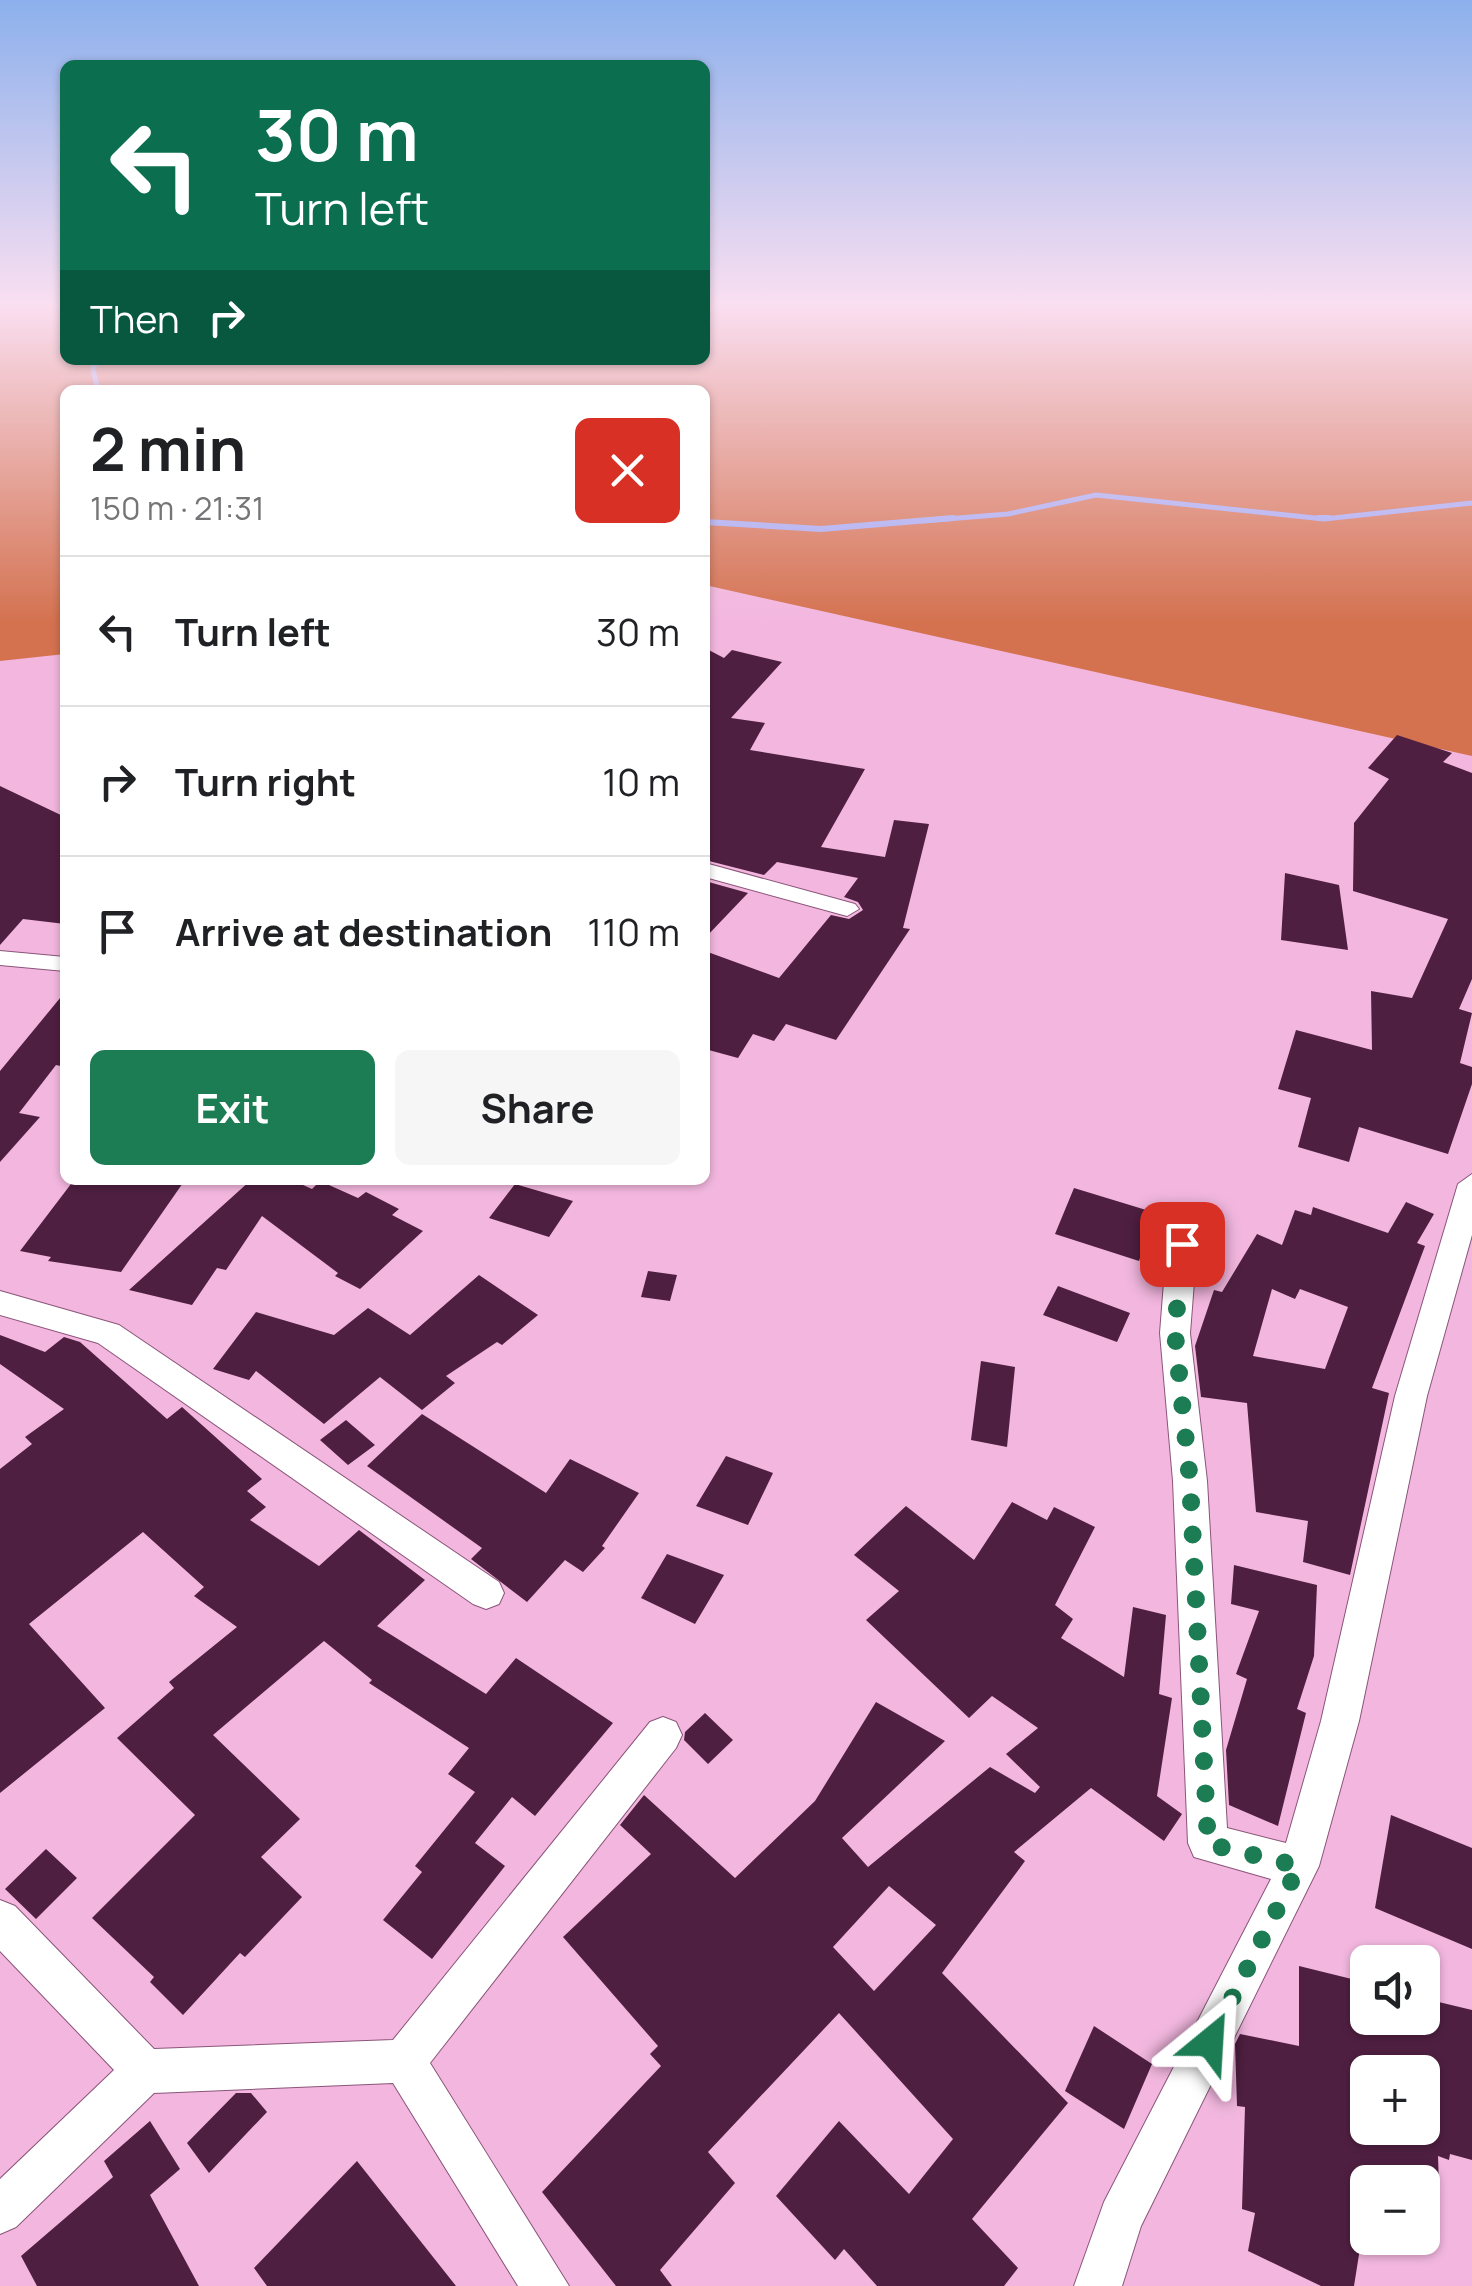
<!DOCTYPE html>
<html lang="en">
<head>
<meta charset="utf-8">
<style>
  :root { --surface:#fff; --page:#f6f6f6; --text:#202124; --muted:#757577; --line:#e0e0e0; --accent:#1c7c53 }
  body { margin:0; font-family:Manrope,sans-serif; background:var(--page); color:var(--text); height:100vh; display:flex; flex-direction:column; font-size:38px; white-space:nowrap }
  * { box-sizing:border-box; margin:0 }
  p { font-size:32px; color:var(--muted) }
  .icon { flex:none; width:55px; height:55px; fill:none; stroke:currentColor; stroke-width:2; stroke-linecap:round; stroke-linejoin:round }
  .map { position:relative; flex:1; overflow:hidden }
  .panel { position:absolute; left:60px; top:385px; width:650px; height:800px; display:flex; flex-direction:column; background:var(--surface); border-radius:15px; box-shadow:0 2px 8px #0004 }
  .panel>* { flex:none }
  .guide { position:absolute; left:60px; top:60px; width:650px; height:305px; border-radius:15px; box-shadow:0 2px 8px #0004; background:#0b6e4f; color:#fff; overflow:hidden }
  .fabs { position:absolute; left:1350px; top:1945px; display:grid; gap:20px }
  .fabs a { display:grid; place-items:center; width:90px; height:90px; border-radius:15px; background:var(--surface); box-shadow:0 2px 8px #0004; font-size:50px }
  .pin { position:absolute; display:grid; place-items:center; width:85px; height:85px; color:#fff; margin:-42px; border-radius:20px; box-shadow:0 5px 15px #0006 }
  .me { position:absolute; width:110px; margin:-55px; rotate:27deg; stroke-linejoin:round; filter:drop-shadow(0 0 8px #0008) }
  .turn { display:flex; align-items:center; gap:35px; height:210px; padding:0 30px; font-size:45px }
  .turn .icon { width:130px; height:130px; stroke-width:2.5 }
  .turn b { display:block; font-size:70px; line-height:85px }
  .then { display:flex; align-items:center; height:95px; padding:0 30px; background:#0003; gap:20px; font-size:38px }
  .round { display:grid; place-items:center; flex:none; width:105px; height:105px; border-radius:15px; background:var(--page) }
  .overview { display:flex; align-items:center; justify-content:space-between; height:170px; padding:0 30px }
  h1 { font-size:60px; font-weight:700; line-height:75px }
  .primary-button { display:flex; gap:20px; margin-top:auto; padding:20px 30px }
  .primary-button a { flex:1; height:115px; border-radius:15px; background:var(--accent); color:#fff; font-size:40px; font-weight:700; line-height:115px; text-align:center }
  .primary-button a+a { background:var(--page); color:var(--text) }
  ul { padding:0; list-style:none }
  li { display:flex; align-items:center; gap:30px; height:150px; padding:0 30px; border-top:2px solid var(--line) }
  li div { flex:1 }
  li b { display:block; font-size:38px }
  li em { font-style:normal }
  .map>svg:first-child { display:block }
  .forest { fill:#d47250 }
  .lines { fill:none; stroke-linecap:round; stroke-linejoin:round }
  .stream-far1 { stroke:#a3aaf3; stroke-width:5 }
  .stream { stroke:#a3aaf3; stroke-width:6 }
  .building { fill:#4f1f41; fill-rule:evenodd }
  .minor-casing { stroke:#8a5579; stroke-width:2 }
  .minor { fill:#fff; fill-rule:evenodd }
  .route { stroke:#1c7c53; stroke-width:18; stroke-dasharray:0 32.4 }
</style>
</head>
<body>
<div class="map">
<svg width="1472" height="2286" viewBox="0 0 1472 2286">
  <rect width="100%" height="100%" fill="#f3b7df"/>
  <path class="forest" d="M0 302H65V360H705V302H1472V756L705 585V390H65V654L0 661Z"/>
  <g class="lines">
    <path class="stream-far1" d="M96 360 93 370 98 390
      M922 521 1008 514 1096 495 1324 519 1472 503"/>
    <path class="stream" d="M1318 518H1329
      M705 522 821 529 953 518"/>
  </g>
  <path class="building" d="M705 648 724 658 732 650 782 662 731 718 765 723 750 750 865 769 821 847 885 857 894 820 929 824 903 928 910 929 836 1040 786 1024 774 1041 753 1034 738 1058 705 1049V951L779 978 831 915 849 919 863 910 858 902 844 897 858 878 777 862 764 875 705 860Z
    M1397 735 1452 753 1443 762 1472 773V979L1459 1009 1472 1013 1460 1063 1472 1067V1084L1448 1154 1359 1127 1349 1162 1298 1147 1311 1098 1278 1089 1296 1030 1372 1050 1371 991 1412 998 1448 919 1353 891 1354 823 1389 779 1368 768Z
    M0 786 65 817V924L23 919 0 945Z
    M1285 873 1339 885 1348 950 1281 940Z
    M705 881 748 893 705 938Z
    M65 992V1067L56 1065 19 1113 40 1117 0 1162V1071Z
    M74 1180H185L121 1272 48 1261 51 1257 20 1251Z
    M251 1180H292L312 1189 320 1181 358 1198 366 1192 399 1209 392 1215 423 1231 360 1289 335 1276 338 1273 262 1216 226 1270 217 1268 192 1305 129 1290Z
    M515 1184 573 1201 549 1237 489 1218Z
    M1074 1188 1156 1213 1139 1261 1055 1234Z
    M1406 1202 1434 1214 1417 1243 1425 1246 1372 1388 1389 1393 1350 1575 1303 1562 1308 1521 1256 1512 1247 1403 1201 1397 1195 1346 1214 1290 1222 1292 1257 1234 1282 1245 1295 1210 1311 1215 1313 1207 1388 1233ZM1272 1289 1295 1299 1300 1289 1348 1307 1325 1369 1253 1356Z
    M648 1271 677 1275 670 1301 641 1297Z
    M479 1275 538 1315 502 1345 497 1342 446 1376 455 1383 422 1410 380 1377 324 1424 256 1371 249 1380 213 1369 256 1312 334 1335 368 1308 410 1335Z
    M1058 1286 1130 1313 1117 1342 1043 1315Z
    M0 1335 45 1352 64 1337 80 1342 167 1419 182 1407 262 1479 247 1491 266 1507 250 1520 319 1566 359 1530 425 1580 377 1626 486 1694 516 1658 613 1723 535 1816 512 1797 475 1843 505 1866 432 1959 383 1920 422 1872 415 1866 475 1792 448 1774 469 1748 369 1683 372 1680 324 1641 213 1735 300 1819 261 1857 302 1897 245 1957 240 1953 183 2015 150 1982 154 1977 92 1918 195 1815 117 1738 174 1688 169 1682 237 1627 194 1596 204 1587 143 1532 29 1624 105 1708 0 1793V1469L32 1444 25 1437 64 1409 0 1364Z
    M981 1361 1015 1367 1007 1447 971 1440Z
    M422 1414 546 1493 570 1459 639 1493 602 1546 605 1548 583 1572 565 1560 527 1602 471 1559 482 1548 367 1466Z
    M346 1420 375 1445 348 1465 320 1440Z
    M726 1456 773 1473 748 1525 696 1506Z
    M1012 1502 1047 1520 1054 1507 1095 1527 1055 1605 1073 1619 1061 1638 1124 1677 1133 1607 1166 1615 1159 1694 1172 1698 1157 1796 1182 1814 1164 1841 1091 1788 1014 1852 1025 1861 942 1973 1068 2103 972 2219 1018 2268 1004 2286H877L844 2249 835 2260 776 2196 839 2121 909 2194 953 2139 839 2013 708 2152 735 2183 660 2270 672 2286H616L542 2192 661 2066 650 2054 658 2046 563 1937 651 1854 620 1825 644 1795 735 1878 815 1801 876 1702 945 1741 842 1838 868 1867 990 1767 1035 1793 1040 1787 1006 1754 1038 1728 992 1696 969 1718 866 1620 899 1591 854 1555 906 1506 974 1560ZM889 1886 936 1925 874 1991 833 1947Z
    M667 1554 724 1575 695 1624 641 1598Z
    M1234 1565 1317 1585 1314 1656 1297 1709 1306 1713 1278 1826 1229 1805 1226 1750 1247 1679 1236 1674 1259 1611 1231 1604Z
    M705 1713 733 1740 708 1764 684 1740 685 1732Z
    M1391 1815 1472 1848V1949L1375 1908Z
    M46 1849 77 1878 36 1919 5 1889Z
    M1299 1966 1368 1983V2018H1422V1998L1472 2010V2160L1450 2154 1449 2160 1438 2156 1439 2185 1394 2172V2182H1368V2244L1361 2242 1354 2286H1321L1248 2251 1255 2213 1242 2209 1245 2107 1237 2106 1235 2044 1240 2034 1299 2046ZM1368 2072H1422V2128H1368Z
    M1094 2026 1152 2064 1124 2129 1065 2091Z
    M236 2093H251L267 2112 209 2173 187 2143Z
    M150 2121 180 2169 150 2195 199 2286H37L21 2256 113 2177 104 2161Z
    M357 2161 456 2286H267L254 2268Z"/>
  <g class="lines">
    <g class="minor-casing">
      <path id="minor" d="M705 863 855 904 859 909 847 916 705 877Z
        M0 951 65 957V971L0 965Z
        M1472 1174V1235L1427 1396 1359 1721 1319 1866 1141 2226 1122 2286H1074L1104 2202 1271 1879 1194 1857 1188 1843 1173 1481 1160 1333 1167 1244 1172 1236H1192L1197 1244 1190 1333 1207 1481 1227 1828 1286 1843 1321 1721 1395 1396 1458 1184Z
        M0 1291 119 1325 499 1582 504 1593 499 1604 486 1609 473 1604 98 1343 0 1315Z
        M663 1717 676 1722 682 1735 676 1748 430 2063 569 2286H518L393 2083 154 2093 16 2227 0 2234V2179L114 2070 0 1951V1900L15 1906 154 2049 393 2040 650 1722Z"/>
    </g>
    <use href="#minor" class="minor"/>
  </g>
  <linearGradient id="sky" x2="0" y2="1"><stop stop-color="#8cb0ec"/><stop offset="0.49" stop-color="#fadff1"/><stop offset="1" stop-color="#fadff1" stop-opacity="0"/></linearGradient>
  <rect width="1472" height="622" fill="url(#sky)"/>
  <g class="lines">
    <path class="route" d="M1182 1244 1175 1333 1190 1481 1208 1844 1299 1866 1210 2042"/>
  </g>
</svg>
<div class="fabs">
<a><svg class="icon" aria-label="sound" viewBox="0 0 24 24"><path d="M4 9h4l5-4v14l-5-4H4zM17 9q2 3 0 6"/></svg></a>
<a>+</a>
<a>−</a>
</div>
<div class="pin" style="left:1182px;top:1244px;background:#d93025"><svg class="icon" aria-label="arrive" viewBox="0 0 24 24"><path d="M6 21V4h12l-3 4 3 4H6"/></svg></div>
<svg class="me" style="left:1210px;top:2042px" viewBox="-20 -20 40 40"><path d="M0-17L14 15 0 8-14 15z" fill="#1c7c53" stroke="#fff" stroke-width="4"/></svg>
<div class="guide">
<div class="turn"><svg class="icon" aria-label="left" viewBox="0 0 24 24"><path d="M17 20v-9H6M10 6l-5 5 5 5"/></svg><div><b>30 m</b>Turn left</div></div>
<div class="then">Then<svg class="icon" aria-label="right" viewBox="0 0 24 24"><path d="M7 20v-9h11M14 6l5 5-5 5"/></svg></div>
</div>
<section class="panel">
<div class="overview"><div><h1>2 min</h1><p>150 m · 21:31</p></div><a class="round" style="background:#d93025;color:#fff"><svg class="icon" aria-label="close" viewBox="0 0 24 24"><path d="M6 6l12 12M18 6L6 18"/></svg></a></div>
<ul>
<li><svg class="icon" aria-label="left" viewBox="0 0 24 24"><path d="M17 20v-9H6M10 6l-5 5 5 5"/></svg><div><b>Turn left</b></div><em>30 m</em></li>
<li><svg class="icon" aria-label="right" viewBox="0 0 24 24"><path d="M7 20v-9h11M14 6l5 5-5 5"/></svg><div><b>Turn right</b></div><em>10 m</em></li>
<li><svg class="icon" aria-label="arrive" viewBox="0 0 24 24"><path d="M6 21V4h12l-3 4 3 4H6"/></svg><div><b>Arrive at destination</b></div><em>110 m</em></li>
</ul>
<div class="primary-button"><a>Exit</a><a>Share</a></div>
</section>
</div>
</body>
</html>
